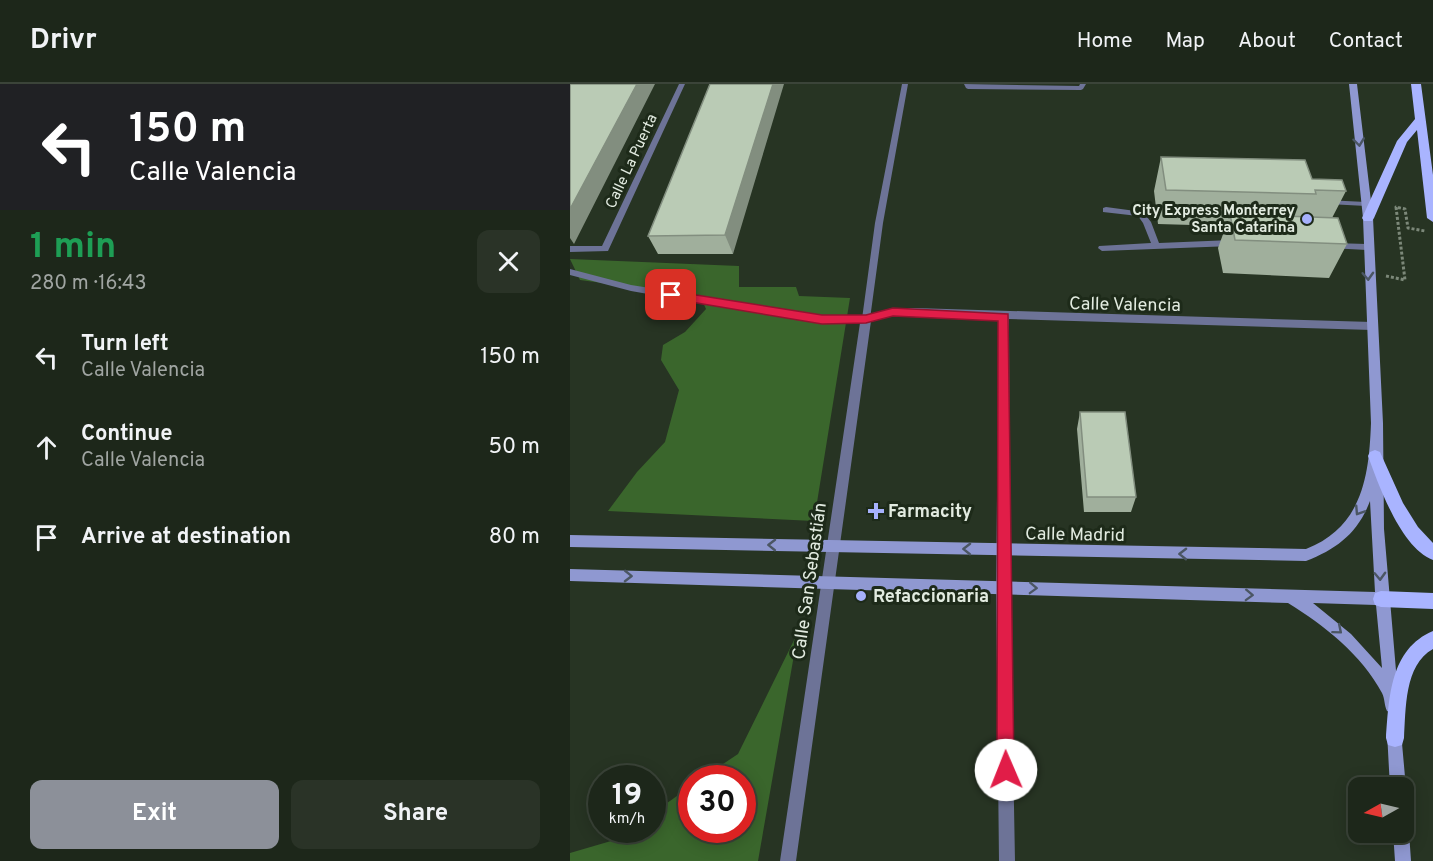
<!DOCTYPE html>
<html lang="en">
<head>
<meta charset="utf-8">
<style>
  :root { --surface:#1d271a; --page:#2a3327; --text:#f1f3f6; --muted:#a0a5a2; --line:#3b4439; --accent:#8c9099 }
  body { margin:0; font-family:Overpass,sans-serif; background:var(--page); color:var(--text); height:100vh; display:flex; flex-direction:column; font-size:22px; white-space:nowrap }
  * { box-sizing:border-box; margin:0 }
  p { font-size:20px; color:var(--muted) }
  .icon { flex:none; width:33px; height:33px; fill:none; stroke:currentColor; stroke-width:2; stroke-linecap:round; stroke-linejoin:round }
  .map { position:relative; flex:1; overflow:hidden }
  .details { display:flex; flex-direction:column; background:var(--surface); width:570px }
  .details>* { flex:none }
  .hud { background:#202124; color:#fff; overflow:hidden }
  .needle { width:39px; rotate:262deg }
  .controls { position:absolute; left:778px; top:693px; display:grid; gap:12px }
  .controls a { display:grid; place-items:center; width:66px; height:66px; border-radius:12px; background:var(--surface); box-shadow:0 3px 15px #0003,0 0 0 2px var(--line); font-size:30px }
  .speed { position:absolute; left:18px; top:681px; display:flex; gap:12px; font-size:30px; font-weight:700; text-align:center }
  .speed>* { display:grid; place-content:center; width:78px; height:78px; border-radius:50%; background:var(--surface); box-shadow:0 3px 15px #0003,0 0 0 2px var(--line); line-height:1 }
  .speed small { font-size:15px; font-weight:400 }
  .speed .limit { border:9px solid #d22; background:#fff; color:#111 }
  .pin { position:absolute; display:grid; place-items:center; width:51px; height:51px; color:#fff; margin:-26px; border-radius:12px; box-shadow:0 3px 9px #0006 }
  .me { position:absolute; width:66px; margin:-33px; rotate:359deg; stroke-linejoin:round; filter:drop-shadow(0 0 4px #0008) }
  .turn { display:flex; align-items:center; gap:21px; height:126px; padding:0 30px; font-size:27px }
  .turn .icon { width:78px; height:78px; stroke-width:2.5 }
  .turn b { display:block; font-size:42px; line-height:51px }
  .round { display:grid; place-items:center; flex:none; width:63px; height:63px; border-radius:12px; background:var(--page) }
  .summary { display:flex; align-items:center; justify-content:space-between; height:102px; padding:0 30px }
  h1 { font-size:36px; font-weight:700; line-height:45px; color:#1e9e55 }
  .button { display:flex; gap:12px; margin-top:auto; padding:12px 30px }
  .button a { flex:1; height:69px; border-radius:12px; background:var(--accent); color:#fff; font-size:24px; font-weight:700; line-height:69px; text-align:center }
  .button a+a { background:var(--page); color:var(--text) }
  ul { padding:0; list-style:none }
  li { display:flex; align-items:center; gap:18px; height:90px; padding:0 30px }
  li div { flex:1 }
  li b { display:block; font-size:22px }
  li em { font-style:normal }
  header { display:flex; align-items:center; gap:36px; box-sizing:border-box; height:84px; padding:0 30px; background:var(--surface); border-bottom:2px solid var(--line) }
  header strong { font-size:28px }
  nav { display:flex; gap:33px; margin-inline-start:auto; font-size:21px }
  main { display:flex; flex:1; min-height:0 }
  .map>svg:first-child { display:block }
  .green { fill:#3a662c }
  .lines { fill:none; stroke-linecap:round; stroke-linejoin:round }
  .path { stroke:#7c8879; stroke-width:3; stroke-dasharray:3 2; stroke-linecap:butt }
  .lane { fill:#6d7397; fill-rule:evenodd }
  .street { fill:#6d7397; fill-rule:evenodd }
  .secondary { fill:#8f98d1; fill-rule:evenodd }
  .primary { fill:#a9b4ff; fill-rule:evenodd }
  .wall { fill:#a0af9c }
  .shaded-wall { fill:#828e7f }
  .building { fill:#bacbb5; stroke:#828e7f; stroke-width:1.5 }
  .oneway { stroke:#4b5663 }
  .route { fill:#e11d48; stroke:#92132f; stroke-width:1.5 }
  .poi-dot { fill:#a6b1fc; stroke:#1d2a19; stroke-width:2 }
  .labels { text-anchor:middle; stroke-width:6; stroke-linejoin:round; paint-order:stroke }
  .far-street-label { font-size:15px; fill:#e2ebe0; stroke:#1d2a19 }
  .far-poi-label { font-size:15px; font-weight:bold; fill:#e2ebe0; stroke:#1d2a19; text-anchor:end }
  .street-label { font-size:18px; fill:#e2ebe0; stroke:#1d2a19 }
  .poi-label { font-size:18px; font-weight:bold; fill:#e2ebe0; stroke:#1d2a19; text-anchor:start }
</style>
</head>
<body>
<header>
<strong>Drivr</strong>
<nav><a>Home</a><a>Map</a><a>About</a><a>Contact</a></nav>
</header>
<main>
<section class="details">
<div class="hud">
<div class="turn"><svg class="icon" aria-label="left" viewBox="0 0 24 24"><path d="M17 20v-9H6M10 6l-5 5 5 5"/></svg><div><b>150 m</b>Calle Valencia</div></div>
</div>
<div class="summary"><div><h1>1 min</h1><p>280 m · 16:43</p></div><a class="round"><svg class="icon" aria-label="close" viewBox="0 0 24 24"><path d="M6 6l12 12M18 6L6 18"/></svg></a></div>
<ul>
<li><svg class="icon" aria-label="left" viewBox="0 0 24 24"><path d="M17 20v-9H6M10 6l-5 5 5 5"/></svg><div><b>Turn left</b><p>Calle Valencia</p></div><em>150 m</em></li>
<li><svg class="icon" aria-label="ahead" viewBox="0 0 24 24"><path d="M12 20V5M6 11l6-6 6 6"/></svg><div><b>Continue</b><p>Calle Valencia</p></div><em>50 m</em></li>
<li><svg class="icon" aria-label="arrive" viewBox="0 0 24 24"><path d="M6 21V4h12l-3 4 3 4H6"/></svg><div><b>Arrive at destination</b></div><em>80 m</em></li>
</ul>
<div class="button"><a>Exit</a><a>Share</a></div>
</section>
<div class="map">
<svg width="863" height="777" viewBox="0 0 863 777">
  <rect width="100%" height="100%" fill="#273423"/>
  <path class="green" d="M0 175 169 182V203H226L229 212 280 214 244 437 38 427 67 388 95 358 109 306 91 276 93 261 115 248 136 225 130 212 10 196Z
    M228 548 188 777H0V769L41 757 59 746H82L83 729 121 702 122 746H172V694H132L168 670Z"/>
  <g class="lines">
    <path class="path" d="M816 192 835 196 826 123 835 125 838 144 855 147"/>
    <path class="lane" d="M109 0H115L38 167 0 168V162H32Z
      M332 0H338L313 139 300 235 296 238 292 235 305 139Z
      M394 0 509 2 510 0H516L513 5 511 6 398 5 396 4Z
      M755 116 796 118 800 120 796 122 758 120 754 118Z
      M536 123 573 128 581 138 589 159 662 156 666 159 662 162 532 167 528 164 529 162 581 159 573 139 568 132 533 128V124Z
      M762 159 797 160 801 163 797 166 759 164 758 162Z"/>
    <path class="street" d="M0 185 61 201 252 231H296L323 224H345L802 238 807 242 802 246 439 235 440 503 445 777H429L426 503 429 234 323 232 301 237 226 777H210L290 239H252L192 230 61 207 0 191Z"/>
    <path class="secondary" d="M779 0H787L803 134 813 339 814 445 829 622 827 627 822 629 817 627C814 621 815 615 812 609 792 571 754 541 718 519L0 497V485L805 508 800 417C788 449 767 465 736 477L0 463V451L736 465C792 443 799 393 801 339L793 134ZM743 519 806 521 812 584 781 550Z
      M824 641 829 643 831 648 836 704 834 708V704H820L817 648 819 643Z
      M834 741 839 748 841 777H825L823 748H834Z"/>
    <path class="primary" d="M841 0H851L863 91V138L857 134 847 46 837 58 804 134 802 137H794L792 134 827 57 845 35Z
      M805 366 810 368 833 419 848 443 863 459V476C831 464 809 402 798 372L800 368Z
      M811 507 863 509V525L811 523 805 521 803 515 805 509Z
      M863 547V565C834 581 836 626 834 654L832 661 825 663 818 661 816 654C819 614 820 565 863 547Z"/>
  </g>
  <path class="wall" d="M140 0 163 170H88L78 152Z
    M591 73 742 95 776 107 762 134 777 160 759 194 653 189 648 164 656 142 588 140 584 107Z
    M510 328 566 413 561 428H514L507 345Z"/>
  <path class="shaded-wall" d="M67 0H85L4 160 0 154V125Z
    M203 0H214L163 170 155 151Z"/>
  <path class="building" d="M0 0H67L0 125Z
    M140 0H203L155 151 78 152Z
    M591 73 735 76 742 95 772 96 776 107 745 106 746 110 596 106Z
    M660 130 768 134 777 160 665 156Z
    M510 328H555L566 413H517Z"/>
  <defs><path id="oneway-chevron" d="M-2-3.5L2.5 0L-2 3.5" fill="none" stroke-width="1.6" stroke-linecap="round" stroke-linejoin="round" transform="scale(1.5)"/></defs>
  <g class="oneway">
    <use href="#oneway-chevron" transform="translate(789 58) rotate(83)"/>
    <use href="#oneway-chevron" transform="translate(798 192) rotate(87)"/>
    <use href="#oneway-chevron" transform="translate(789 427) rotate(123)"/>
    <use href="#oneway-chevron" transform="translate(202 461) rotate(-179)"/>
    <use href="#oneway-chevron" transform="translate(397 465) rotate(-179)"/>
    <use href="#oneway-chevron" transform="translate(613 470) rotate(-179)"/>
    <use href="#oneway-chevron" transform="translate(58 492) rotate(1)"/>
    <use href="#oneway-chevron" transform="translate(810 492) rotate(88)"/>
    <use href="#oneway-chevron" transform="translate(463 504) rotate(2)"/>
    <use href="#oneway-chevron" transform="translate(679 511) rotate(2)"/>
    <use href="#oneway-chevron" transform="translate(768 546) rotate(40)"/>
  </g>
  <path class="route" d="M101 207 252 231H296L323 224 438 230 444 686 442 692 436 695 429 692 427 686 428 237 323 232 296 239 252 240 97 214 96 211Z"/>
  <g class="poi-dot">
    <circle cx="737" cy="135" r="6"/>
    <path d="M303 418h6v6h6v6h-6v6h-6v-6h-6v-6h6z"/>
    <circle cx="291" cy="512" r="6"/>
  </g>
  <g class="labels">
    <g class="far-street-label">
      <text transform="translate(61 77) rotate(-65)" y="5">Calle La Puerta</text>
    </g>
    <g class="far-poi-label">
      <text x="725" y="131">City Express Monterrey<tspan x="725" dy="17">Santa Catarina</tspan></text>
    </g>
    <g class="street-label">
      <text transform="translate(555 220) rotate(1)" y="6">Calle Valencia</text>
      <text transform="translate(505 450) rotate(1)" y="6">Calle Madrid</text>
      <text transform="translate(239 497) rotate(-82)" y="6">Calle San Sebastián</text>
    </g>
    <g class="poi-label">
      <text x="318" y="433">Farmacity</text>
      <text x="303" y="518">Refaccionaria</text>
    </g>
  </g>
</svg>
<div class="controls">
<a><svg class="needle" viewBox="-14 -14 28 28"><path d="M0-13l5 13h-10z" fill="#e53935"/><path d="M0 13l5-13h-10z" fill="#a0a5a2"/></svg></a>
</div>
<div class="speed"><div>19<small>km/h</small></div><div class="limit">30</div></div>
<div class="pin" style="left:101px;top:211px;background:#d93025"><svg class="icon" aria-label="arrive" viewBox="0 0 24 24"><path d="M6 21V4h12l-3 4 3 4H6"/></svg></div>
<svg class="me" style="left:436px;top:686px" viewBox="-20 -20 40 40"><circle r="19" fill="#fff"/><path d="M0-13L10 11 0 6-10 11z" fill="#e11d48"/></svg>
</div>
</main>
</body>
</html>
